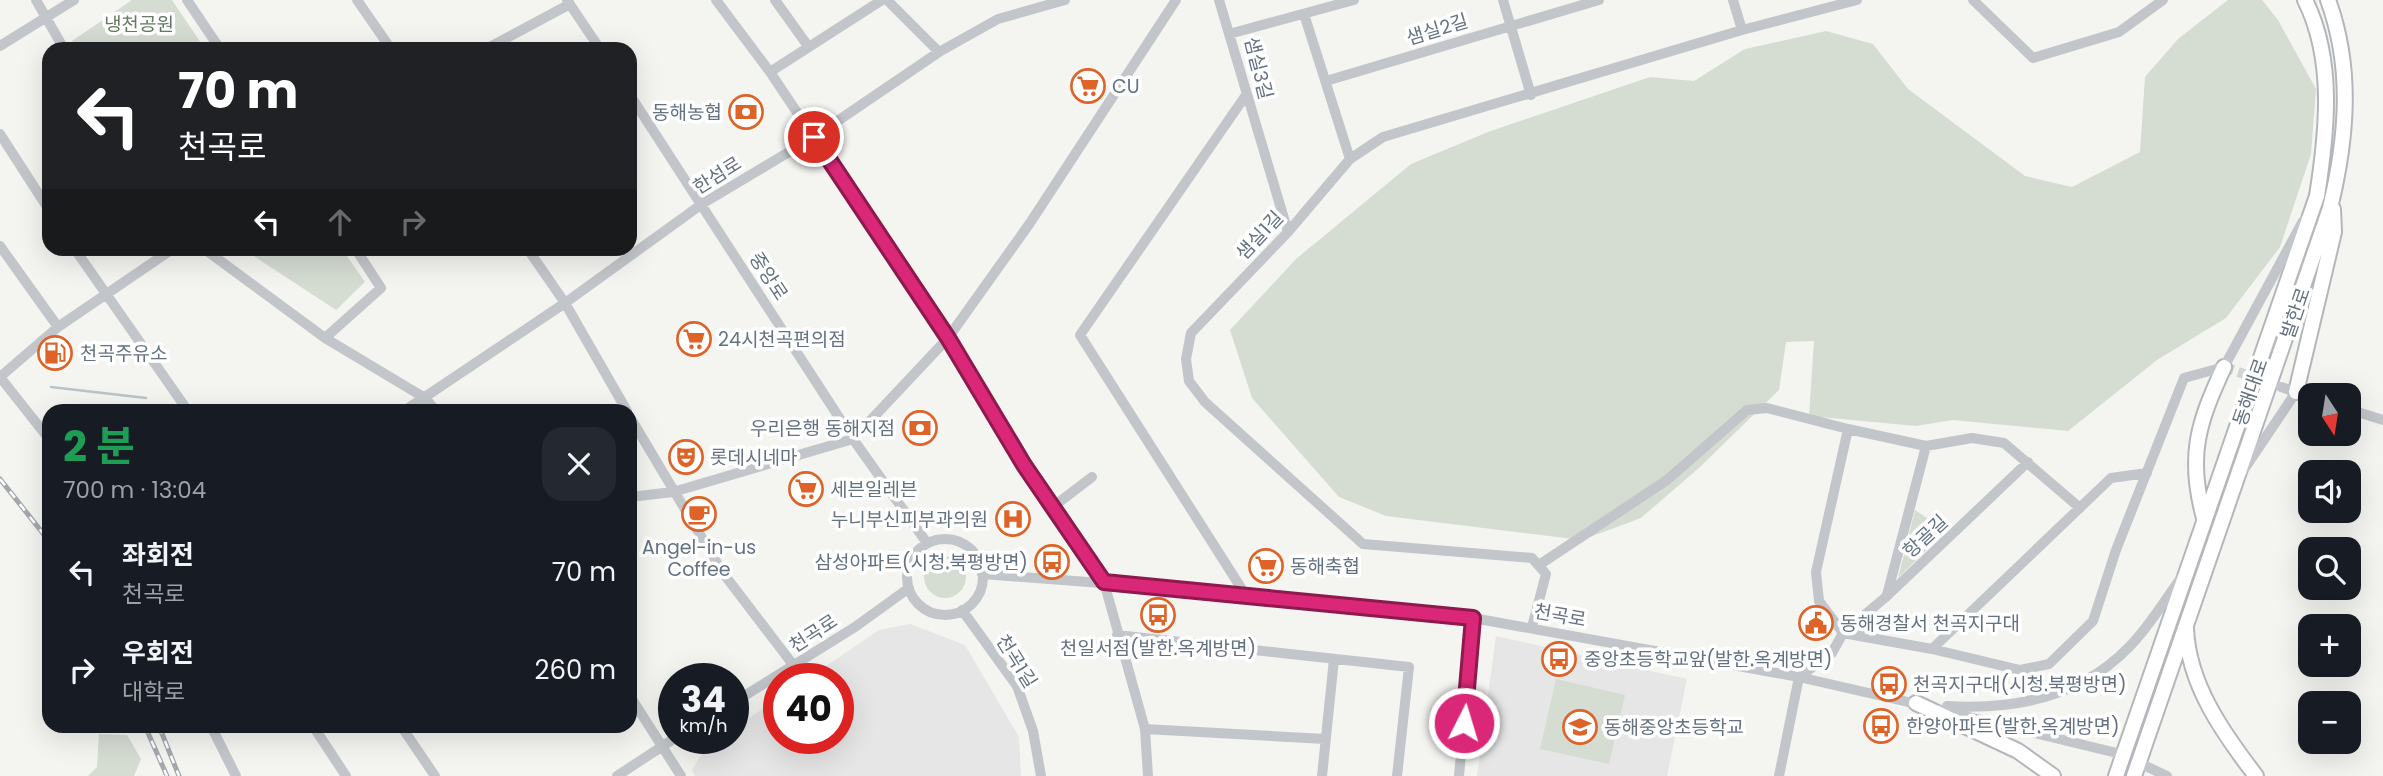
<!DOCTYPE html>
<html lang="ko">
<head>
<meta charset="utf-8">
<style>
  :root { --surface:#171b24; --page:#242831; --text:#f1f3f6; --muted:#9ea1a6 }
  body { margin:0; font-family:Poppins,"Noto Sans KR",sans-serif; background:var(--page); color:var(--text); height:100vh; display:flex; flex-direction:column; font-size:26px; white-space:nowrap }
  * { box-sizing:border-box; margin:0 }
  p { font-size:23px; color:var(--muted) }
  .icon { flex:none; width:38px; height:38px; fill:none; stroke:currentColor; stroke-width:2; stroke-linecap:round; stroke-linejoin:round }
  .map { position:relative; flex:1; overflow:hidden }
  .sheet { position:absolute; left:42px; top:404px; width:595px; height:329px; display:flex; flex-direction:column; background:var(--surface); border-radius:21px; box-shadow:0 7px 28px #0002 }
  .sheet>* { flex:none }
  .hud { position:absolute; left:42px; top:42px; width:595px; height:214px; border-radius:21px; box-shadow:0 7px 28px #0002; background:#202124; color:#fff; overflow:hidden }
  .needle { width:46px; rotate:168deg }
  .buttons { position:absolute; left:2298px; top:383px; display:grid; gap:14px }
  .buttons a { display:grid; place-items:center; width:63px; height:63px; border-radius:14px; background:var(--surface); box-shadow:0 7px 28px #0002; font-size:35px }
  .speed { position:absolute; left:658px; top:663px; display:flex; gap:14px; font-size:35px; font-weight:700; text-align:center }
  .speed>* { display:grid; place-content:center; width:91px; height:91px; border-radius:50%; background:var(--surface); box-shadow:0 7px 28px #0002; line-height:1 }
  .speed small { font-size:18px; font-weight:400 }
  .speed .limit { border:10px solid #d22; background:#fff; color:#111 }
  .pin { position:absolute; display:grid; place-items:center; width:60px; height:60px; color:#fff; margin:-30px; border:4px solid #fff; border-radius:50%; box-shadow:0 2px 7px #0007 }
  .me { position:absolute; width:77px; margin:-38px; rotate:5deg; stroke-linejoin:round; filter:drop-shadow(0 0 5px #0008) }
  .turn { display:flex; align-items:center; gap:24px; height:147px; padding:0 21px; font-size:32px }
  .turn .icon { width:91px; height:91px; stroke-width:2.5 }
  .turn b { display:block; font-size:49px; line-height:60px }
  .lanes { display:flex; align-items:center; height:66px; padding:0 21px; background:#0003; justify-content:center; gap:35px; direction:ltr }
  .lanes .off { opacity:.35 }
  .round { display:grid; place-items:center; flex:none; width:74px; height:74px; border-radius:21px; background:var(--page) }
  .head { display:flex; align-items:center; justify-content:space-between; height:119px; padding:0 21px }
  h1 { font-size:42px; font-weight:700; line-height:52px; color:#1e9e55 }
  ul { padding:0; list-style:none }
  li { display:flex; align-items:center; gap:21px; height:98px; padding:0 21px }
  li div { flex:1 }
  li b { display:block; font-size:26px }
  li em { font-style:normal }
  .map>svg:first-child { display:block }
  .built { fill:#e5e6e5 }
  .green { fill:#d5dcd2 }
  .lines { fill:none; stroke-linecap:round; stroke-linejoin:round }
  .stream { stroke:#bbc4c9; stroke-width:2.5 }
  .minor-tunnel { stroke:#d0d4d5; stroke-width:10; stroke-dasharray:10 5; stroke-linecap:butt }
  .major-casing { stroke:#b3b7bb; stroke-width:18 }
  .minor { stroke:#c2c5c9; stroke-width:10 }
  .major { stroke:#fff; stroke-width:14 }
  .rail-casing { stroke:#a3a8ad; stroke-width:5 }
  .rail { stroke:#fff; stroke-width:2.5; stroke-dasharray:8; stroke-linecap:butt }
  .route-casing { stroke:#8e194d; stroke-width:18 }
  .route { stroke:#db2777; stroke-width:12 }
  .labels { text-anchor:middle; stroke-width:7; stroke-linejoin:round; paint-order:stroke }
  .park-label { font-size:19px; fill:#657963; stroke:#fff }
  .street-label { font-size:19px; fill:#647281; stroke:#fff }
  .poi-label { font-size:19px; fill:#647281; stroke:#fff; text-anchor:start }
</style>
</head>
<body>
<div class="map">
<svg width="2383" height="776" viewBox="0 0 2383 776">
  <rect width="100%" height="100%" fill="#f4f5f1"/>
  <path class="built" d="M910 624 965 645 1019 737 1021 776H695L692 770 706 747 719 739 733 738V729L779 698V738H838V679H807L879 630Z
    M1496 636 1687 679 1667 776H1477Z"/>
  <path class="green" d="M132 0H172L205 49H78L72 41Z
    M2228 0H2262L2278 20 2316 89 2311 154 2280 247 2226 318 2157 360 2068 431 1953 420 1916 426 1809 416 1814 341 1786 342 1779 390 1700 467 1641 518 1582 540 1386 516 1339 497 1252 398 1230 330 1296 259 1411 164 1488 132 1650 77 1694 81 1745 49 1826 31 1873 44 1908 89 2025 176 2072 187 2140 152 2145 77 2178 39Z
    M243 249H342L365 282 336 310Z
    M1915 510 1946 531 1898 578Z
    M924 577a21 21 0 1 1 42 0a21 21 0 1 1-42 0Z
    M1556 679 1625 695 1609 764 1540 749Z
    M99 734 127 735 141 759 134 776H88L97 767Z"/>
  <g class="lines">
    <path class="stream" d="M51 387 146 398"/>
    <path class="minor-tunnel" d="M2224 367 2261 380"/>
    <g class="major-casing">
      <path id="major" d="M2296 392 2334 232 2333 209
        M2204 518C2187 456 2198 423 2224 367
        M2186 628C2188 684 2223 733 2256 776
        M1916 703 2018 751 2053 776
        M2116 776 2317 196C2327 132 2335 60 2305 0
        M2134 776 2330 208C2347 138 2353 68 2328 0"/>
    </g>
    <path class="minor" d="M36 0 64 49
      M187 0 220 49
      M357 0 391 49
      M567 0 600 49
      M716 0 770 72 948 338 1024 465 1104 582 1145 729 1148 776
      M775 0 808 46
      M887 0 939 52
      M1219 0 1288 232
      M1503 0 1531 95
      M1733 0 1742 30
      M1973 0 2033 58 2119 32 2163 0
      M1304 14 1350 159
      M1229 34 1354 0
      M0 46 74 0
      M486 49 570 4
      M770 72 882 0
      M1326 81 1599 0
      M630 95 853 439 927 543
      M0 134 49 210
      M0 246 58 327
      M74 248 188 411
      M203 248 325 338 425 398 436 411
      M527 248 565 303 627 411
      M325 338 381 288 355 248
      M0 377 58 327 174 248
      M0 377 49 439
      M2281 387 2310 396
      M2348 409 2383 420
      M404 411 565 303 702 204 814 137 939 52 998 19 1065 0
      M630 417 723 573 794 666
      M2243 471 2296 392
      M630 497 673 492 853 439 948 338 1030 223 1176 0
      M1054 506 1092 477
      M907 577a38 38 0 1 1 76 0a38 38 0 1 1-76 0Z
      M1539 565 1667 480 1747 410 1767 408 1848 429
      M982 574 1245 594 1473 618 1799 677 1921 705
      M1245 594 1080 335 1246 95
      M1887 595 1926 446
      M962 610 1017 686 1033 731 1041 776
      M1532 627 1546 574 1532 558 1363 544 1205 402 1189 381 1186 359 1191 333 1288 232 1350 159 1383 137 1742 30 1857 0
      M1843 633 1932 649 2020 670 2049 664 2093 621 2116 550 2184 378 2224 367 2303 221
      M1843 633 1887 596 2028 462
      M1117 635 1409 667 1397 776
      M1932 649 2111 478 2147 473
      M630 696 681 776
      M733 703 855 627 909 588
      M1947 706C2013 710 2081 697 2129 647 2149 627 2164 601 2181 578
      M1940 710 2121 754
      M211 726 236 776
      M313 726 346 776
      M401 726 435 776
      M1145 729 1325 739
      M2137 762 2167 776
      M617 776 675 738
      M1322 776 1334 659
      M1459 776 1473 618
      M1779 776 1799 677 1832 653 1843 633 1819 601 1816 572 1848 429 1926 446 1972 438 2004 443 2080 508"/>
    <use href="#major" class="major"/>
    <g class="rail-casing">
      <path id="rail" d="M0 479 49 541
        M145 726 167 776
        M159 726 179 776"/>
    </g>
    <use href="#rail" class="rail"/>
  </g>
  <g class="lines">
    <g class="route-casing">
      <path id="route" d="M814 137 948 338 1024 465 1104 582 1473 618 1464 723"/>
    </g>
    <use href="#route" class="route"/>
  </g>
  <defs>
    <g id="supermarket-ring" transform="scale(1.75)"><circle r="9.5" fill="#fff" stroke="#de6328" stroke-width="1.5"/><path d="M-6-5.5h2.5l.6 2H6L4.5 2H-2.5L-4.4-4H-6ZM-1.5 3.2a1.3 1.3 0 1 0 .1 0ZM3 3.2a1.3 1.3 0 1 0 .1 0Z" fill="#de6328"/></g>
    <g id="bank-ring" transform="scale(1.75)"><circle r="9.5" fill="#fff" stroke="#de6328" stroke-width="1.5"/><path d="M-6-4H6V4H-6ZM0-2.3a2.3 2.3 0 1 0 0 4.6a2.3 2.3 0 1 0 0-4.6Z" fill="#de6328"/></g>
    <g id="fuel-ring" transform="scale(1.75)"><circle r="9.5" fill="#fff" stroke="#de6328" stroke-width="1.5"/><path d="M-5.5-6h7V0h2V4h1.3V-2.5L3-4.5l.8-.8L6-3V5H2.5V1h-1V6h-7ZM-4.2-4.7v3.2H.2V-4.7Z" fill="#de6328"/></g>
    <g id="theatre-ring" transform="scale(1.75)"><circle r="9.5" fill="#fff" stroke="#de6328" stroke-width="1.5"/><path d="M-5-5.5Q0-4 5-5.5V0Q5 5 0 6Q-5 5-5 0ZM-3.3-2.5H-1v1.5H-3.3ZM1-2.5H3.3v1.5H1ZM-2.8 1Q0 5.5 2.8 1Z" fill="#de6328"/></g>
    <g id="cafe-ring" transform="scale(1.75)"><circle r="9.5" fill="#fff" stroke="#de6328" stroke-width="1.5"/><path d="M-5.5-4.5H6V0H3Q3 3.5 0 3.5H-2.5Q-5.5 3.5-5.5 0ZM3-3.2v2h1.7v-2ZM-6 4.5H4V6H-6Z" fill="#de6328"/></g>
    <g id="hospital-ring" transform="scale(1.75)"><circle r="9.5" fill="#fff" stroke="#de6328" stroke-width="1.5"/><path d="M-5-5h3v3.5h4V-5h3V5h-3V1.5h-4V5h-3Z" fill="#de6328"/></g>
    <g id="bus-ring" transform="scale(1.75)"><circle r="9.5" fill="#fff" stroke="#de6328" stroke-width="1.5"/><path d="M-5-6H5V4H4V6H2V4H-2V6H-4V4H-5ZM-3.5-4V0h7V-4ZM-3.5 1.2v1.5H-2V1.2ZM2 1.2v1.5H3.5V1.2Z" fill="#de6328"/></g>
    <g id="civic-ring" transform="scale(1.75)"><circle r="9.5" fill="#fff" stroke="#de6328" stroke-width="1.5"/><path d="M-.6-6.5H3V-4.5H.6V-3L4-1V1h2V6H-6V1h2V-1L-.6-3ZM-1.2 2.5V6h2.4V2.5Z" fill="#de6328"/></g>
    <g id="school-ring" transform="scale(1.75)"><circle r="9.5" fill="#fff" stroke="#de6328" stroke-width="1.5"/><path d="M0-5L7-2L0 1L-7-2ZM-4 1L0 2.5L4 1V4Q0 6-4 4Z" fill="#de6328"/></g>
  </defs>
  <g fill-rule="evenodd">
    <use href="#supermarket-ring" x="1088" y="86"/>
    <use href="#bank-ring" x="746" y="112"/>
    <use href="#supermarket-ring" x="694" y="339"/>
    <use href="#fuel-ring" x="55" y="353"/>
    <use href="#bank-ring" x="920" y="428"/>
    <use href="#theatre-ring" x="686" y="457"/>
    <use href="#supermarket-ring" x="806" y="489"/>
    <use href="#cafe-ring" x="699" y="514"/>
    <use href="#hospital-ring" x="1013" y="519"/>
    <use href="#bus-ring" x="1052" y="562"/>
    <use href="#supermarket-ring" x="1266" y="566"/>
    <use href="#bus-ring" x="1158" y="615"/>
    <use href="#civic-ring" x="1816" y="623"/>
    <use href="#bus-ring" x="1559" y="659"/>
    <use href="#bus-ring" x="1889" y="684"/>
    <use href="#bus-ring" x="1881" y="726"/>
    <use href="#school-ring" x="1580" y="727"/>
  </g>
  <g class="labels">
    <g class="park-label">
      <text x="139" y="31">냉천공원</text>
    </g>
    <g class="street-label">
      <text transform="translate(1437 29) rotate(-17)" y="7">샘실2길</text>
      <text transform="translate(1259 68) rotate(76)" y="7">샘실3길</text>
      <text transform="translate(717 175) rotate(-32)" y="7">한섬로</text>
      <text transform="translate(1259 235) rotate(-47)" y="7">샘실1길</text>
      <text transform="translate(769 276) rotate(57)" y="7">중앙로</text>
      <text transform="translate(2295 313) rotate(-71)" y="7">발한로</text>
      <text transform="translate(2250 392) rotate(-71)" y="7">동해대로</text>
      <text transform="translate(1925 536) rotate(-43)" y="7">항골길</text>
      <text transform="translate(1560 615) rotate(10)" y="7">천곡로</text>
      <text transform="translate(813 633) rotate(-33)" y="7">천곡로</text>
      <text transform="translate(1017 661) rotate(58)" y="7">천곡1길</text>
    </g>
    <g class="poi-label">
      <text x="1112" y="93">CU</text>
      <text x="722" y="119" text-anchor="end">동해농협</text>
      <text x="718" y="346">24시천곡편의점</text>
      <text x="80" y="360">천곡주유소</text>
      <text x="895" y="435" text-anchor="end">우리은행 동해지점</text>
      <text x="710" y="464">롯데시네마</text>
      <text x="830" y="496">세븐일레븐</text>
      <text x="988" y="526" text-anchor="end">누니부신피부과의원</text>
      <text x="699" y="554" text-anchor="middle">Angel-in-us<tspan x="699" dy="22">Coffee</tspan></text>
      <text x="1028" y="569" text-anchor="end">삼성아파트(시청.북평방면)</text>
      <text x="1290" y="573">동해축협</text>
      <text x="1840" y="630">동해경찰서 천곡지구대</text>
      <text x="1158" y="655" text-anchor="middle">천일서점(발한.옥계방면)</text>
      <text x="1584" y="666">중앙초등학교앞(발한.옥계방면)</text>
      <text x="1913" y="691">천곡지구대(시청.북평방면)</text>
      <text x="1906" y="733">한양아파트(발한.옥계방면)</text>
      <text x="1604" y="734">동해중앙초등학교</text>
    </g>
  </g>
</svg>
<div class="buttons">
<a><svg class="needle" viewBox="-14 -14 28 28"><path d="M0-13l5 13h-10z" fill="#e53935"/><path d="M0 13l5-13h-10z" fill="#9ea1a6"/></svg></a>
<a><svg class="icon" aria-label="sound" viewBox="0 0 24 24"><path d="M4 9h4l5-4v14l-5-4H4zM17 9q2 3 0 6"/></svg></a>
<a><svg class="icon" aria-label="search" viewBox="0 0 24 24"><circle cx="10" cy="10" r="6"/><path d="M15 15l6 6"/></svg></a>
<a>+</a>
<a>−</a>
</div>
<div class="speed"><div>34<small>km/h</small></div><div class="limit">40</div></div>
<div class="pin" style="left:814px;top:137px;background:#d93025"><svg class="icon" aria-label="arrive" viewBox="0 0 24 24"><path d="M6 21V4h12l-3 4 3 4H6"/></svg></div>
<svg class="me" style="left:1464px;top:723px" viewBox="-20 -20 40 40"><circle r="17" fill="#db2777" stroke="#fff" stroke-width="3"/><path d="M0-11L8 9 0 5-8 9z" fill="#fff"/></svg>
<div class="hud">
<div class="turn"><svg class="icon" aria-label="left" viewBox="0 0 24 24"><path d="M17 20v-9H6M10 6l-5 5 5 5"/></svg><div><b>70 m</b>천곡로</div></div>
<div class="lanes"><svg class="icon" aria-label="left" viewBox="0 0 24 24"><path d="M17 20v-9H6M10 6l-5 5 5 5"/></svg><svg class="icon off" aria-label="ahead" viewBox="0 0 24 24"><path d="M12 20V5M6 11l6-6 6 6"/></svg><svg class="icon off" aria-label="right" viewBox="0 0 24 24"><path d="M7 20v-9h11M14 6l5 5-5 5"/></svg></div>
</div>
<section class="sheet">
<div class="head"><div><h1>2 분</h1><p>700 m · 13:04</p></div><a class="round"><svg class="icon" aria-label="close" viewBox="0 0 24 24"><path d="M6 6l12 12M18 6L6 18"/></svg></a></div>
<ul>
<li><svg class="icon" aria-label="left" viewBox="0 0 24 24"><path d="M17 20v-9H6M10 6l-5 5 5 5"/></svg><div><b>좌회전</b><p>천곡로</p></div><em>70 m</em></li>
<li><svg class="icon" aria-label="right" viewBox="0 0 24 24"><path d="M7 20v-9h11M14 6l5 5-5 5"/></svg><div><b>우회전</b><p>대학로</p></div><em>260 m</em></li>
</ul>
</section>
</div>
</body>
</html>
